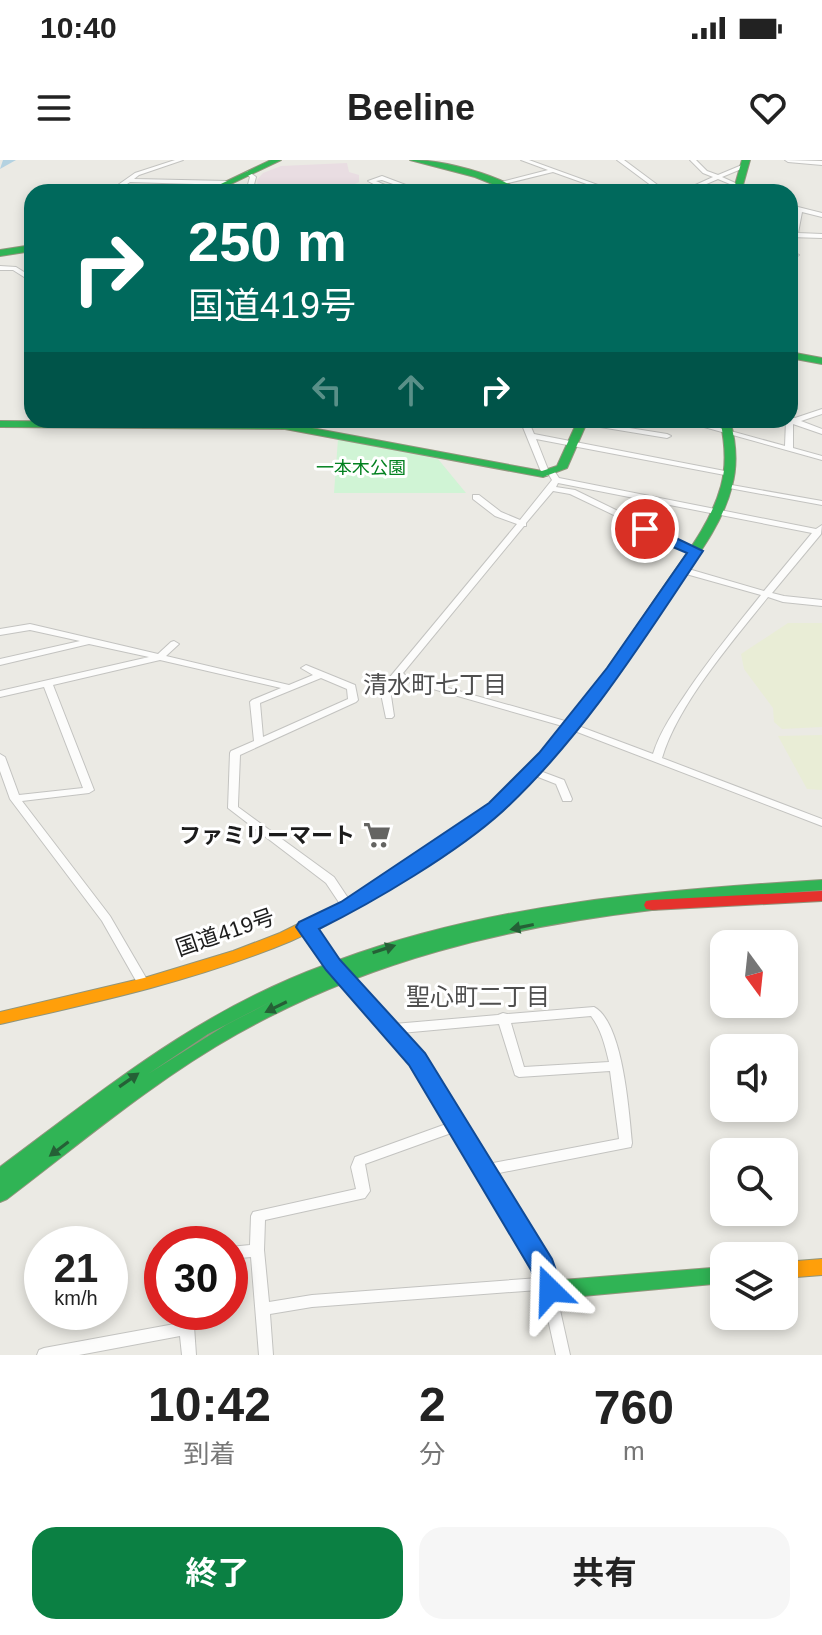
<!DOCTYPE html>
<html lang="ja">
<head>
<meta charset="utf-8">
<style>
  :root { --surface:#fff; --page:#f6f6f6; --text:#222; --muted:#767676; --accent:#0b8043 }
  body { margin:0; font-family:Helvetica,"Noto Sans JP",sans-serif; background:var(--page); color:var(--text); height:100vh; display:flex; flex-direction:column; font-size:30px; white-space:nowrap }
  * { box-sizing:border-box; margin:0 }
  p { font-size:26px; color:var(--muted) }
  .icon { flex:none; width:44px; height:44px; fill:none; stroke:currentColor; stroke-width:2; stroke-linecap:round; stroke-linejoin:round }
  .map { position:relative; height:1195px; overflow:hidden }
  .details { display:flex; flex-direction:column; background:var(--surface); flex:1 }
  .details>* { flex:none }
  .guide { position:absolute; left:24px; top:24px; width:774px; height:244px; border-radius:24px; box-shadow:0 4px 12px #0003; background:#00695c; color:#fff; overflow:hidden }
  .needle { width:52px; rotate:165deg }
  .controls { position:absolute; left:710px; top:770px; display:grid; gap:16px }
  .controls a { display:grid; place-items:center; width:88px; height:88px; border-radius:16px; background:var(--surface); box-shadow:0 4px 12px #0003; font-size:40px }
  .speed { position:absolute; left:24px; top:1066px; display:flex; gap:16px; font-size:40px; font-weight:700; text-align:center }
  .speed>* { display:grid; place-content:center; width:104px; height:104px; border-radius:50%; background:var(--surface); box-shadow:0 4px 12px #0003; line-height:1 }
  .speed small { font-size:20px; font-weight:400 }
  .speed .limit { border:12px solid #d22; background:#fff; color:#111 }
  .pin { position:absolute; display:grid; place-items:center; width:68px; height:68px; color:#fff; margin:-34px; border:4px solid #fff; border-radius:50%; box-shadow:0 2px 8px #0007 }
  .me { position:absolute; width:88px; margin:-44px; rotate:338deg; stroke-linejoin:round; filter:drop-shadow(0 0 6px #0008) }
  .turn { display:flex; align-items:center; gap:28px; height:168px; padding:0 32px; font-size:36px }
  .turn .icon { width:104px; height:104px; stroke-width:2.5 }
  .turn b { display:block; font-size:56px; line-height:68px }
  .lanes { display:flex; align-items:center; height:76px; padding:0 32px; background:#0003; justify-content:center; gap:40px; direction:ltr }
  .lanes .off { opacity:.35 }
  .eta { display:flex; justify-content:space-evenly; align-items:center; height:136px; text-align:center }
  .eta b { font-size:48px; font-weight:700; line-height:56px }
  .primary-button { display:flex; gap:16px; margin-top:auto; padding:16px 32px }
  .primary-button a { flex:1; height:92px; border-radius:24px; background:var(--accent); color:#fff; font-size:32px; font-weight:700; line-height:92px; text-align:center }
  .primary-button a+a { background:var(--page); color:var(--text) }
  .status { display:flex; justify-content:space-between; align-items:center; height:56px; padding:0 40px; background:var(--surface); direction:ltr }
  .status svg { height:22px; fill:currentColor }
  header { display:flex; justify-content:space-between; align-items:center; height:104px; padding:0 32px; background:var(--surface); font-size:36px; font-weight:700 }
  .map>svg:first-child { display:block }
  .industrial { fill:#e9dde2 }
  .farmland { fill:#e9edd6 }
  .park { fill:#d0f4d5 }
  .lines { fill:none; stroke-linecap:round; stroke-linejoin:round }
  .river { fill:#b4d2e1; fill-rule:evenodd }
  .street-casing { stroke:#c3c3c0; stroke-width:2 }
  .fast-casing { stroke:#90957c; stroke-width:2 }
  .slow-casing { stroke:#90957c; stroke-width:2 }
  .jam-casing { stroke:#90957c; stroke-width:2 }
  .street { fill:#fcfcfb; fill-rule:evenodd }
  .fast { fill:#30b455; fill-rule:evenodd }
  .slow { fill:#ff9f0a; fill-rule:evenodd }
  .jam { fill:#e5322d; fill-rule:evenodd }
  .oneway { fill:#256036 }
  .route { fill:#1a73e8; stroke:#114b97; stroke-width:2 }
  .labels { text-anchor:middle; stroke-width:6; stroke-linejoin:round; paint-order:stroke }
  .far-park-label { font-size:18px; fill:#038120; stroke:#fff }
  .poi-label { font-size:22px; font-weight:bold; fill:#1c1c1c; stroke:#fff; text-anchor:end }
  .street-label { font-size:22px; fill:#1c1c1c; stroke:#fff }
  .neighbourhood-label { font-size:24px; fill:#4f4f4f; stroke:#fff }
</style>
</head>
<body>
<div class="status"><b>10:40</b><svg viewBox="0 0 49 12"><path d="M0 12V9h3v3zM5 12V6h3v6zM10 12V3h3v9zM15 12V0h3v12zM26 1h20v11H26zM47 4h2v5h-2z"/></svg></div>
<header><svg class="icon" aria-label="menu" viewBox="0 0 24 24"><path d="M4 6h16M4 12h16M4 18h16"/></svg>Beeline<svg class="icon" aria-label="heart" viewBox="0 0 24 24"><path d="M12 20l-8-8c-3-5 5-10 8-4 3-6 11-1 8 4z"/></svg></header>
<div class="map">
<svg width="822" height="1195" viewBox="0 0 822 1195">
  <rect width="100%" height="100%" fill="#ebeae4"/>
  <path class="industrial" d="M347 3 349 12 359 15V22L338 32H258L257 20 263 13 281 6Z"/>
  <path class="farmland" d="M788 463H822V567L782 569 774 562 773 548 744 509 741 494Z
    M822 575V630L807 629 778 576Z"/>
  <path class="park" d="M338 279 438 299 466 333H334Z"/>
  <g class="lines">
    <path class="river" d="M3 0H16L0 9Z"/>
    <g class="street-casing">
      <path id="street" d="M175 0H183L139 15 134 19 228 21 231 23 228 25 130 22 115 32H108L135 13Z
        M521 0H529L617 32H609L553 12 472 32H462L548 10Z
        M617 0H624L667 32H660Z
        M690 0H696L707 11 718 15 742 5H746V7L722 17 742 26 737 27 718 19 688 32H680L713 17 703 13Z
        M785 0 822 1V5L788 2Z
        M248 11 256 17 252 32H246L250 17 245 13Z
        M382 16 411 27 412 28C397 37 382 29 368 21ZM382 20 404 28 398 31 376 21Z
        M790 45 822 53V57L802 52 798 73 822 74V78L790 77 797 50 790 49Z
        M790 91 799 95 796 97 790 95Z
        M0 106 16 107 32 117V122L13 110H0Z
        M822 249V254L801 261 822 269V274L793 264V288L822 296V300L679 260H691L785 286 786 261 790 260V258H795Z
        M520 260H528L534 274 730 312 734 314 730 316 536 279 549 312H555L559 318 816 369 822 365 821 374 772 433 784 436 822 440V446L783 442 768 437C732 482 678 544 662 598L822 659V666L559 565 398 519 390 529 394 556 392 558H386L380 529 517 364 495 356 473 339V335H479L501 352 520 360 552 320 549 315 546 316 542 314ZM558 323 812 373 764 431 685 408H679L678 410 679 412 761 435C736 466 711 497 689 529 675 550 660 571 653 594L565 561 406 516 403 513 524 366H526V363L553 331 570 334 693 393H699L700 391 575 330 556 327Z
        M579 260 667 274 671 276 667 278 582 264 578 262Z
        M726 324 822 341V345L729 328H726Z
        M30 464 158 494 171 482 174 481 179 484 166 496 289 525 313 515 301 508 306 505 355 525 358 540 356 542 240 595 238 644V647L334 717 354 747 352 750H344L326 723 228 648 230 593 231 591 254 581 250 542 252 540 281 528 160 500 53 525 94 630 89 633 22 641 110 756 149 823 147 826H139L102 761 10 639 0 611V594L5 597 19 635 83 628 44 527 0 537V531L149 497 89 484 0 505V499L80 481 30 470 0 475V469ZM321 518 347 529 348 539 263 577 260 543Z
        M532 608 564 620 572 639 571 641H563L556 624 528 613 527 611Z
        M344 811 348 812 394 864 498 855 503 853 507 854 594 847C623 862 629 952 632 983L631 987 494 1014 548 1103 557 1130 556 1132 570 1195H556L542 1132 538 1130 312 1147 270 1154 273 1195H259L251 1097 230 1099V1087L250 1085 251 1056 253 1052 356 1029 351 1007 355 997 449 963 413 902 340 818 338 815 340 812ZM591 856C601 869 605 885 609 902L524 907 511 863ZM499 864 515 915 519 917 610 911 619 979 488 1004 421 896 401 873ZM454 972 536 1108 539 1118 312 1135 269 1142 264 1090 265 1060 365 1038 370 1031 365 1004Z
        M179 1152H193L196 1195H182L180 1176 79 1195H37L39 1190 44 1188 180 1163Z"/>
    </g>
    <g class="fast-casing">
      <path id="fast" d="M271 0H281L214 32H204Z
        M410 0C444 0 495 14 523 32H512L475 17Z
        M742 0H750L741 32H733Z
        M32 85V91L0 96V90Z
        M790 192 822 198V204L790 198Z
        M578 260H588L567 308 543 317 285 269 0 267V261L285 263 542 311 557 306Z
        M720 260H730C736 282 738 304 732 326 722 366 695 399 672 432 621 508 571 586 503 648 466 683 421 708 378 736H368L365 732 368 728C411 701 455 676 493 641 560 581 610 506 660 432 683 398 710 366 721 326 727 304 725 282 720 260Z
        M822 720V730L658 743V749L652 750C507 767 366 801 237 874 155 920 82 982 7 1039L0 1042V1007C108 927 197 852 325 805L300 771 298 767 300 763H312L339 800C494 743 659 730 822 720ZM274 840 226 865 148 914 208 874Z
        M724 1107V1123L550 1139 543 1136 540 1130 543 1124 550 1121Z"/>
    </g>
    <g class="slow-casing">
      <path id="slow" d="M373 727 378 728 381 732 378 736C350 752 321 768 291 781 198 820 98 842 0 864V852L144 818 233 791 280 773Z
        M822 1099V1115L784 1118V1102Z"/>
    </g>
    <g class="jam-casing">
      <path id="jam" d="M822 731V741L652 750 646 749 644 745 646 741 652 740Z"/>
    </g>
    <use href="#street" class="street"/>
    <use href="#fast" class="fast"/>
    <use href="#slow" class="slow"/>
    <use href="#jam" class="jam"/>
  </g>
  <defs><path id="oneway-solid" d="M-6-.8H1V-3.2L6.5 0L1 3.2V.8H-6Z" transform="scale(2)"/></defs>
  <g class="oneway">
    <use href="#oneway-solid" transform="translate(522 767) rotate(168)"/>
    <use href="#oneway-solid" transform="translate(384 789) rotate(-18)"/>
    <use href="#oneway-solid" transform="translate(276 847) rotate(154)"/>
    <use href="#oneway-solid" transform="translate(129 920) rotate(-35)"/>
    <use href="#oneway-solid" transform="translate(59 989) rotate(143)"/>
  </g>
  <path class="route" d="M640 366H651L703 391C643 481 583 577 503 651 458 692 374 742 319 769L340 800 425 893 552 1099 563 1130 559 1138 550 1141 541 1138 531 1110 409 905 326 810 296 767 299 762 341 742 489 643 539 593 607 508 687 393 640 373Z"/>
  <defs>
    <g id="supermarket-bare" transform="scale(2.16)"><path d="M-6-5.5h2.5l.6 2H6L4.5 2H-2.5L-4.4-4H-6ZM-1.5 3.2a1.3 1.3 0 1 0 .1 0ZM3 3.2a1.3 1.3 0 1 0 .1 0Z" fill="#646462" stroke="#fff" stroke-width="2.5" paint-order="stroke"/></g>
  </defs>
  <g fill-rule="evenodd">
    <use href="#supermarket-bare" x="377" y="675"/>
  </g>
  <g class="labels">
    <g class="far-park-label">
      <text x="361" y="314">一本木公園</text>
    </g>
    <g class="poi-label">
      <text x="355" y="683">ファミリーマート</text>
    </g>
    <g class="street-label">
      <text transform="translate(225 772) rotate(-19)" y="8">国道419号</text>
    </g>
    <g class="neighbourhood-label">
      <text x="435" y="533">清水町七丁目</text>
      <text x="478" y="845">聖心町二丁目</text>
    </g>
  </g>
</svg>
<div class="controls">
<a><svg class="needle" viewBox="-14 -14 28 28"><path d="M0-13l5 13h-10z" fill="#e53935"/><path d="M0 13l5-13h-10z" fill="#767676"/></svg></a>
<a><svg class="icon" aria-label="sound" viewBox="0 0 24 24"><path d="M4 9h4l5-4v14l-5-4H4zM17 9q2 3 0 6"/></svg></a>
<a><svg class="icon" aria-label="search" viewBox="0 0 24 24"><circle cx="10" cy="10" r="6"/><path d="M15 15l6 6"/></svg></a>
<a><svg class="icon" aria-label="layers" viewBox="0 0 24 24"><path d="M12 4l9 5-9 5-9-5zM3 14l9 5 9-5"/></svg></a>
</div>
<div class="speed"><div>21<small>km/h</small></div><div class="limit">30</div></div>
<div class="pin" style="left:645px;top:369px;background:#d93025"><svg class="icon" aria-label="arrive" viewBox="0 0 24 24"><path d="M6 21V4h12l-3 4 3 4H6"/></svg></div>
<svg class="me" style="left:550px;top:1130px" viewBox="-20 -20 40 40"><path d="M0-17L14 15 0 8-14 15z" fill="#1a73e8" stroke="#fff" stroke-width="4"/></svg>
<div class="guide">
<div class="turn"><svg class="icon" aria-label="right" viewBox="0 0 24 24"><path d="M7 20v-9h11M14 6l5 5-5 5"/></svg><div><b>250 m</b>国道419号</div></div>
<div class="lanes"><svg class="icon off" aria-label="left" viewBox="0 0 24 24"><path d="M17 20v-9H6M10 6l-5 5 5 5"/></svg><svg class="icon off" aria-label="ahead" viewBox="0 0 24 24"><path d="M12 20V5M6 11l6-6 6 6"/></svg><svg class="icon" aria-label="right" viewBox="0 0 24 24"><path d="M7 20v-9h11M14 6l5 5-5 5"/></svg></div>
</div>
</div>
<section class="details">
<div class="eta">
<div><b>10:42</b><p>到着</p></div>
<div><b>2</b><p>分</p></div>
<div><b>760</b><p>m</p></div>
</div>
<div class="primary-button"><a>終了</a><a>共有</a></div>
</section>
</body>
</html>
